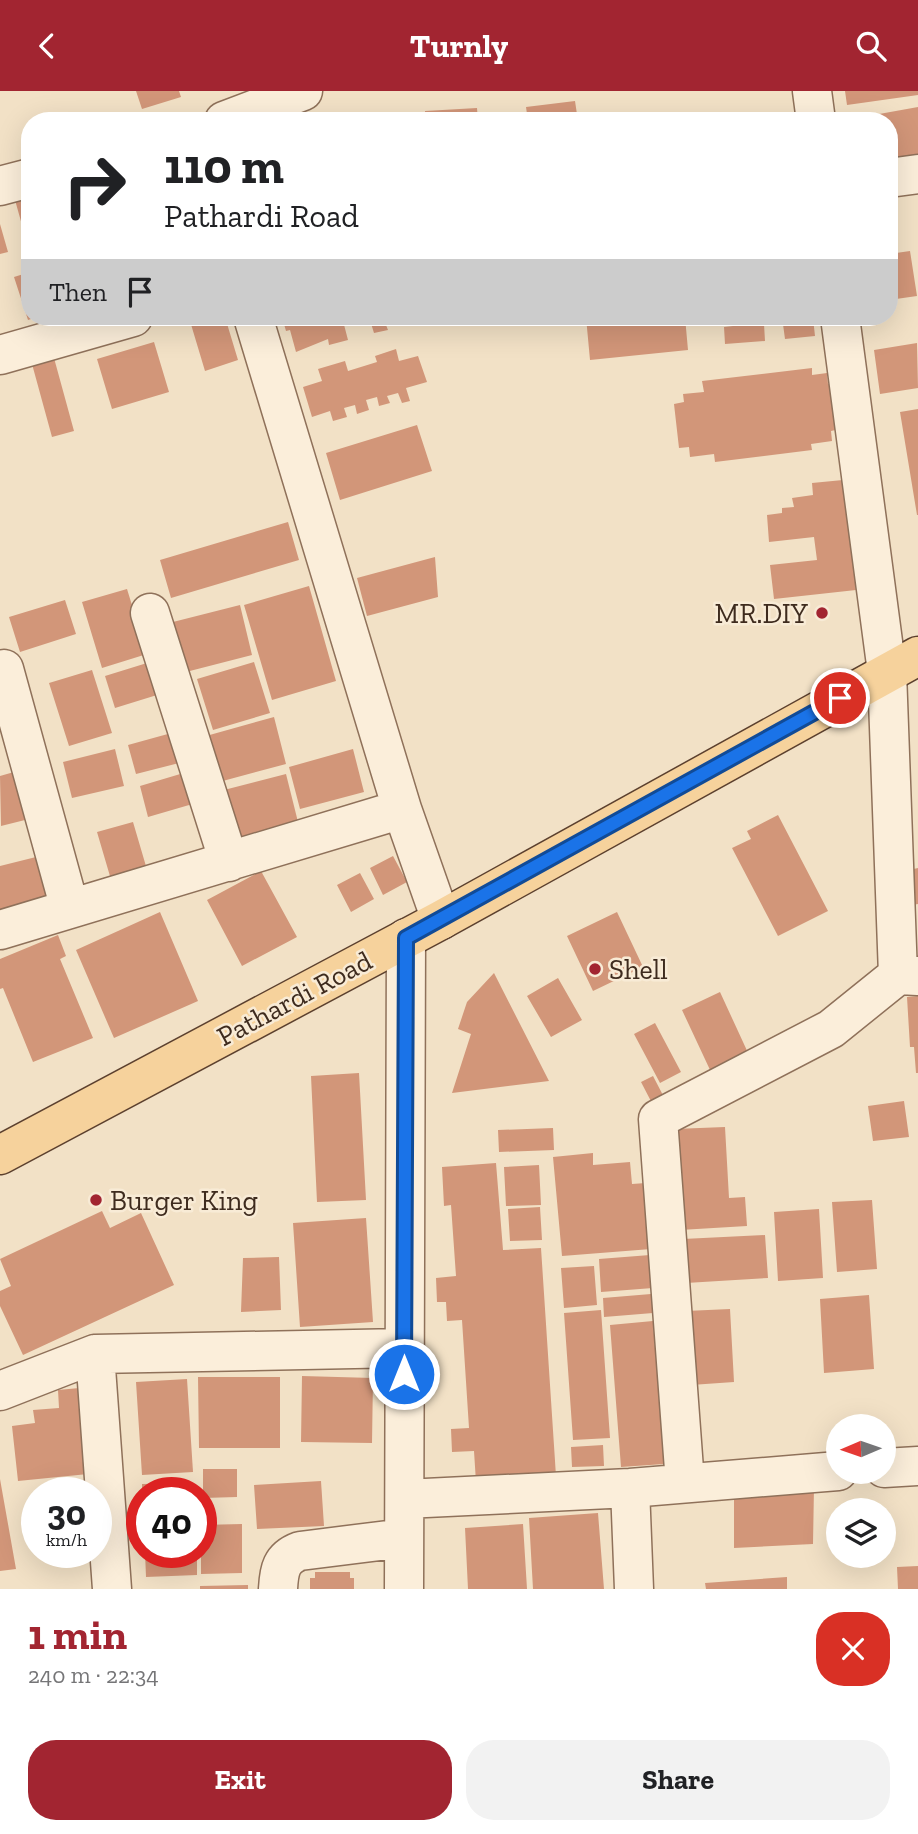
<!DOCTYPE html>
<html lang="en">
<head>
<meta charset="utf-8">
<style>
  :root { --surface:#fff; --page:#f2f2f2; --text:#202124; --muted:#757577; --accent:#a22531 }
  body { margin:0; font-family:"Zilla Slab",serif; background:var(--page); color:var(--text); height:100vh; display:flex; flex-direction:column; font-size:26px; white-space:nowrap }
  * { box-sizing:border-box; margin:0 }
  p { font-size:23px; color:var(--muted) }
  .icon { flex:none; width:38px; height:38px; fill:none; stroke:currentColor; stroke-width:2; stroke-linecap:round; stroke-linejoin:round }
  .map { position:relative; height:1498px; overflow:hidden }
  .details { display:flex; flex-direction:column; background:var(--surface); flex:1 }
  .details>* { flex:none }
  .banner { position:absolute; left:21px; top:21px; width:877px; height:214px; border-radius:28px; box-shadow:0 7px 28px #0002; background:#fff; color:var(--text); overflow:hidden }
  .needle { width:46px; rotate:268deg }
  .buttons { position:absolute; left:826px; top:1323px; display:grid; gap:14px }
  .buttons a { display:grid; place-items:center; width:70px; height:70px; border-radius:50%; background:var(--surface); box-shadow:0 7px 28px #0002; font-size:35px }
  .speed { position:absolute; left:21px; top:1386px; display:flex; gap:14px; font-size:35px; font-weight:700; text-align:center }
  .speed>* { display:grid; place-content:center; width:91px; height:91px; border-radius:50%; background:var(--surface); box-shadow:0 7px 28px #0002; line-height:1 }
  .speed small { font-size:18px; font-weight:400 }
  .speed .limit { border:10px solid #d22; background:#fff; color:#111 }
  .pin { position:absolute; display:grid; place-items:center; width:60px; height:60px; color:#fff; margin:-30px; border:4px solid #fff; border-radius:50%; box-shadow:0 2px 7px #0007 }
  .me { position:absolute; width:77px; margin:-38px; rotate:0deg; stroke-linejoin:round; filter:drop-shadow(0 0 5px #0008) }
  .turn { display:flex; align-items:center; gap:24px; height:147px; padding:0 28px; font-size:32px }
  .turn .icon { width:91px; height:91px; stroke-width:2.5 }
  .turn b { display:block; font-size:49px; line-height:60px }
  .then { display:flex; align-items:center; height:66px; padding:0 28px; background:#0003; gap:14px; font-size:26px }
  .round { display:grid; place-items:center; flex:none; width:74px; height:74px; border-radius:28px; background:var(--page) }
  .overview { display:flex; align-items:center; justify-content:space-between; height:119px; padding:0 28px }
  h1 { font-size:42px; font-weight:700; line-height:52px; color:var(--accent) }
  .action { display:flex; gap:14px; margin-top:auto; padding:14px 28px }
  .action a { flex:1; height:80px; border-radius:28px; background:var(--accent); color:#fff; font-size:28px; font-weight:700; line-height:80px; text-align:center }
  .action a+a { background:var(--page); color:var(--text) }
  header { display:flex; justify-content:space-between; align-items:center; height:91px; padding:0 28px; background:var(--accent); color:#fff; font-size:32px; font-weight:700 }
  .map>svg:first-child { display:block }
  .building { fill:#d29679 }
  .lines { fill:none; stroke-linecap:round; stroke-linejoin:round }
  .minor-casing { stroke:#8f715a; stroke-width:41 }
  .major-casing { stroke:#5c402e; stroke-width:41 }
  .minor { stroke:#fbeeda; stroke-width:38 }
  .major { stroke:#f6d29c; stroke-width:38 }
  .route-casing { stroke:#114b97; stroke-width:18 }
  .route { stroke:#1a73e8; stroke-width:12 }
  .poi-dot { fill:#a22531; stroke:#f8ebd6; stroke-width:2.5 }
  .labels { text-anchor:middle; stroke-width:5; stroke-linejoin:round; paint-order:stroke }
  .poi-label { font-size:28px; fill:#3e2b1e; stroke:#f8ebd6; text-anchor:start }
  .street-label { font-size:28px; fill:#3e2b1e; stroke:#f8ebd6 }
</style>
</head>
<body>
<header><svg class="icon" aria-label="back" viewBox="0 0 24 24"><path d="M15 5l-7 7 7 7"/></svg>Turnly<svg class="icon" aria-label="search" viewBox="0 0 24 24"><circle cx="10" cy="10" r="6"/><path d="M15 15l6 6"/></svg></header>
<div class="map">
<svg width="918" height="1498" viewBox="0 0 918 1498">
  <rect width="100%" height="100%" fill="#f2e1c6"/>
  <path class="building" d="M136 0H179L181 6 142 18Z
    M845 0H918V4L847 14Z
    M575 10 578 30H528L526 16Z
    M918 16V67L889 72V30H857V27Z
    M477 17 478 30H425V20Z
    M30 104V159H29L15 109Z
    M0 133 8 161 0 163Z
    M910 160 917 205 889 209V163Z
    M30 181V226H37L28 229 14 186Z
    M204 226H225L238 269 205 280 190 230Z
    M282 226H342L348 249 329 254 328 248 296 261 290 239 286 240Z
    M369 226H416L417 230 411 232 409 228 386 234 388 239 374 242Z
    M586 226H685L688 259 590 269Z
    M732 226H740L741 235 764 233 765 250 725 253 724 236 733 235Z
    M752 226H773V228L753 230Z
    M782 226H792V229L813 227 815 245 785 248Z
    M154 251 169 301 112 318 97 268Z
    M917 252 918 297 880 303 874 259Z
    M396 258 399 270 418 265 427 291 406 297 410 310 402 312 398 302 387 305 390 312 379 315 377 306 366 309 369 319 357 323 355 314 344 317 347 326 333 330 330 320 312 326 303 296 322 290 318 278 345 270 348 280 377 271 375 265Z
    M54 267 74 340 52 346 32 273Z
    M812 277V284L827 282 828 293 835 292 840 338 831 340 832 350 811 353 812 359 715 371 714 363 690 366 689 356 679 357 674 313 684 311 683 303 704 301 702 290Z
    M918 318V424H917L900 321Z
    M417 334 432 380 340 409 326 362Z
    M843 389 856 499 774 508 770 474 817 469 814 446 769 451 767 424 782 422V417L794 416 792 407 813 404 812 392Z
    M288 431 299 469 171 507 160 469Z
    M435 466 438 506 367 525 357 487Z
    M309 495 336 590 272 609 244 514Z
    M127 498 147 563 102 577 82 511Z
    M65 509 76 543 20 561 9 526Z
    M240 514 252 564 182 582 169 532Z
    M254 571 270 622 213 639 197 588Z
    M147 572 157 604 115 617 105 585Z
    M92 579 112 642 69 655 49 592Z
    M274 626 286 673 219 691 206 645Z
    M175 641 183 671 136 683 128 654Z
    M115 658 124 695 72 707 63 671Z
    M353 658 364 701 300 718 289 676Z
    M21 679 33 727 1 735 0 685Z
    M187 681 196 712 148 726 140 695Z
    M286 683 299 735 237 751 224 699Z
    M778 724 828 820 778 845 732 757 751 748 747 740Z
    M133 731 148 782 112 792 97 741Z
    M48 763 58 805 0 819V775Z
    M393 765 407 791 383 804 370 777Z
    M918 777V813L912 814 905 780Z
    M261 780 297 846 242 875 207 809Z
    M360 782 374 808 351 821 337 794Z
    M160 821 198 910 114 947 76 859Z
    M617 821 643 876 593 900 567 845Z
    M58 844 66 865 60 868 93 947 33 971 3 897 0 898V868Z
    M494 882 549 990 452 1002 471 943 458 938 467 911Z
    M558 887 582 929 551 946 527 905Z
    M720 901 749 964 711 981 682 919Z
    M918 905V982H916L914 956H910L907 906Z
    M655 932 681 981 660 992 634 943Z
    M359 982 366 1109 317 1111 311 985Z
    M653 985 666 1010 654 1016 641 991Z
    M904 1010 909 1046 873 1050 868 1015Z
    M725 1036 729 1107 745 1106 747 1135 680 1139 674 1038Z
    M553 1037 554 1059 499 1061 498 1039Z
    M593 1062V1074L630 1071 632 1093 646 1092 651 1158 562 1165 553 1066Z
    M496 1072 503 1159 541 1157 556 1385 476 1391 474 1360 452 1361 451 1338 469 1337 462 1229 447 1230 446 1211H437L436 1187 456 1185 451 1114 444 1115 442 1076Z
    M539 1074 541 1114 506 1115 504 1076Z
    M872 1109 877 1178 837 1181 832 1111Z
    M540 1116 542 1149 510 1150 508 1118Z
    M819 1118 823 1187 778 1190 774 1121Z
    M102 1120 110 1137 141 1122 174 1194 23 1264 0 1215V1200L11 1195 0 1168Z
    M366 1127 373 1231 300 1236 293 1132Z
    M765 1144 768 1187 686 1192 683 1148Z
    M650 1164 653 1197 601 1201 599 1168Z
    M279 1166 281 1219 241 1221 243 1167Z
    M594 1175 597 1214 564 1217 561 1177Z
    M651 1203 653 1222 604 1226 603 1207Z
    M869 1204 874 1278 824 1282 820 1208Z
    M730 1218 734 1291 691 1294 686 1220Z
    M601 1219 610 1347 573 1349 564 1222Z
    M653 1230 664 1373 621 1376 610 1234Z
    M302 1285 373 1287 372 1352 301 1351Z
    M198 1286H280V1357H199Z
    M187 1288 193 1381 142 1384 136 1291Z
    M90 1296 98 1382 18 1390 12 1335 35 1332 33 1319 59 1317 58 1299Z
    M603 1354 604 1375 572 1376 571 1356Z
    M203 1378H237V1406L203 1407Z
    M0 1388 16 1478 0 1480Z
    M321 1390 324 1435 257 1438 254 1394Z
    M194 1392V1402H142V1393Z
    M814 1396 813 1453 734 1457V1405Z
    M598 1422 604 1498H533L529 1427Z
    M242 1433V1482L201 1483V1434Z
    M523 1433 527 1498H468L465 1437Z
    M145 1461H197V1484L146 1486Z
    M918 1475V1498H898L897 1476Z
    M315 1481H350V1487H354V1498H310V1487H315Z
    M787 1486V1498H706L705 1492Z
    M248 1494V1498H200V1495Z"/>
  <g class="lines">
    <g class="minor-casing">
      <path id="minor" d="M812 0 816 30
        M224 30 303 0
        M889 87 918 83
        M0 95 30 87
        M253 226 402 718 441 829
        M840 226 887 581 898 884
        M0 264 133 226
        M150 522 229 771
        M4 578 70 818
        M0 839 402 718
        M95 1263 112 1498
        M0 1300 95 1263 404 1257
        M884 1377 918 1375
        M685 1392 658 1028 831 938 898 884 918 885
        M630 1397 634 1498
        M405 1408 630 1397 838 1380
        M278 1498C279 1479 281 1467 300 1460L404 1447
        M404 1498 406 847"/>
    </g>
    <g class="major-casing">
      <path id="major" d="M0 1064 441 829 918 565"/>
    </g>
    <use href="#minor" class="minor"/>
    <use href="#major" class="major"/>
  </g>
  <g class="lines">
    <g class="route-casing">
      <path id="route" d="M404 1283 406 847 840 607"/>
    </g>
    <use href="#route" class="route"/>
  </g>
  <g class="poi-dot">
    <circle cx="822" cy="522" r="7"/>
    <circle cx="595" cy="878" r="7"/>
    <circle cx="96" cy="1109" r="7"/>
  </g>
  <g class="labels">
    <g class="poi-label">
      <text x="808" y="532" text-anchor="end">MR.DIY</text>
      <text x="609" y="888">Shell</text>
      <text x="110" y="1119">Burger King</text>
    </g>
    <g class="street-label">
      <text transform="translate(294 907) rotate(-28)" y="10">Pathardi Road</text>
    </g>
  </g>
</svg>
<div class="buttons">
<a><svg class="needle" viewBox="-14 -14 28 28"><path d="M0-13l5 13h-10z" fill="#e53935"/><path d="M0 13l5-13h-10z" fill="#757577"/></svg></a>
<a><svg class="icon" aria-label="layers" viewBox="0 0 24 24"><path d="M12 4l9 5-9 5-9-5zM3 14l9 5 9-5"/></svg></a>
</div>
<div class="speed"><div>30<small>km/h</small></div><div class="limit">40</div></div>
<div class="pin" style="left:840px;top:607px;background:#d93025"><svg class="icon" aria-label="arrive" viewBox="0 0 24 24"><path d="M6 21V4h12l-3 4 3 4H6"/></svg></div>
<svg class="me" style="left:404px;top:1283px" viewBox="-20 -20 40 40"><circle r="17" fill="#1a73e8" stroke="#fff" stroke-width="3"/><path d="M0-11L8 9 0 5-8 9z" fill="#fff"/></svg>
<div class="banner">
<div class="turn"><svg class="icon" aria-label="right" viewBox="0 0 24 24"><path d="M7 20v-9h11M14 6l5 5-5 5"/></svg><div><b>110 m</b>Pathardi Road</div></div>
<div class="then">Then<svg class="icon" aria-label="arrive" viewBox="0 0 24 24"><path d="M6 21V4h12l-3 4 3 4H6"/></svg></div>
</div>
</div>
<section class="details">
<div class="overview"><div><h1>1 min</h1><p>240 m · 22:34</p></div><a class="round" style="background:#d93025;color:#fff"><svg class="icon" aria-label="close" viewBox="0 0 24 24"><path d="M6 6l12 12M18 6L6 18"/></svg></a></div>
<div class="action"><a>Exit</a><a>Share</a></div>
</section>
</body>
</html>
